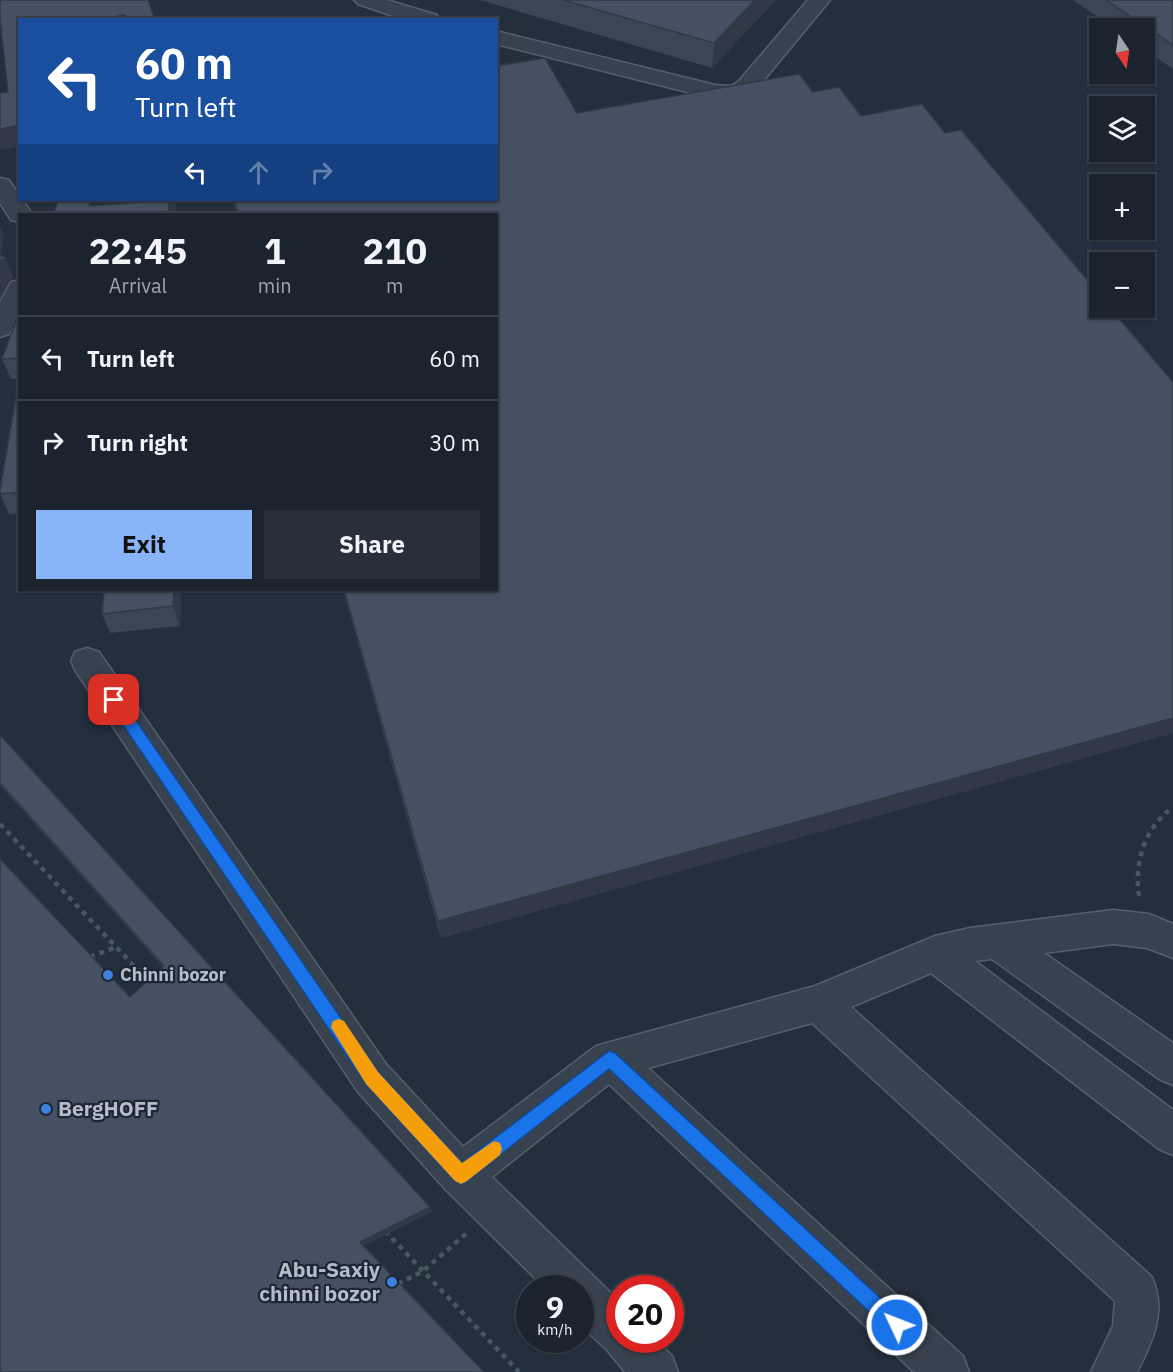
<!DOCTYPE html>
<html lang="en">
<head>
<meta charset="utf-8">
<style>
  :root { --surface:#1b232e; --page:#282f3a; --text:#f1f3f6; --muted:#a0a4aa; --line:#39404a; --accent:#8ab4f8 }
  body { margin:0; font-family:"IBM Plex Sans",sans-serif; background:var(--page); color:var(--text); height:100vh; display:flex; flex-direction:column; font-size:22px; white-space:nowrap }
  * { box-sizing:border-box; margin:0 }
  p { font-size:20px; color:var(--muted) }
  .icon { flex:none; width:33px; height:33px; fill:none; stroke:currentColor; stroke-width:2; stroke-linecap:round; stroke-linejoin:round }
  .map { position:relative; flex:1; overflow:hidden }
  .side { position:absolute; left:18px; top:213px; width:480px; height:378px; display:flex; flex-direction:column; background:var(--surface); border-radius:0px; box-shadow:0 2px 4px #0004,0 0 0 2px var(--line) }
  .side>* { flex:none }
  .top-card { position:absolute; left:18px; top:18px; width:480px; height:183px; border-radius:0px; box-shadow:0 2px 4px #0004,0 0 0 2px var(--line); background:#1a4fa0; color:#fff; overflow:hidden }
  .needle { width:39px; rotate:167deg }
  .fabs { position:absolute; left:1089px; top:18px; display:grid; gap:12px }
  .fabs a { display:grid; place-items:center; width:66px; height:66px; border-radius:0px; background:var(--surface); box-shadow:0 2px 4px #0004,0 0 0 2px var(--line); font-size:30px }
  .speed { position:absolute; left:516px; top:1275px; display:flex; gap:12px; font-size:30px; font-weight:700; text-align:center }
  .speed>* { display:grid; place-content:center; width:78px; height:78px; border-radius:50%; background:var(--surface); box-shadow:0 2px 4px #0004,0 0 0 2px var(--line); line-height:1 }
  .speed small { font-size:15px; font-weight:400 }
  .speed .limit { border:9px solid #d22; background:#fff; color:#111 }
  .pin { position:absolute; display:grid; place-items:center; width:51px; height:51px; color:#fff; margin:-26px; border-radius:12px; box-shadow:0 3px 9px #0006 }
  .me { position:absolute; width:66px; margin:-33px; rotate:313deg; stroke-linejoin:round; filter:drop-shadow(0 0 4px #0008) }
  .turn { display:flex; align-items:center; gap:21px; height:126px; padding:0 18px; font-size:27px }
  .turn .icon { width:78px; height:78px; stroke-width:2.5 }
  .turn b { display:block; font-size:42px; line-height:51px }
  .lanes { display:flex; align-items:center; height:57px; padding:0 18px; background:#0003; justify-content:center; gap:30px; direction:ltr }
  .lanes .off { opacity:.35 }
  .eta { display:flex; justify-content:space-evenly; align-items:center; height:102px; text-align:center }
  .eta b { font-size:36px; font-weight:700; line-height:42px }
  .action { display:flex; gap:12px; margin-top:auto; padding:12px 18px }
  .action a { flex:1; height:69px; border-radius:0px; background:var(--accent); color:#111; font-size:24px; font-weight:700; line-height:69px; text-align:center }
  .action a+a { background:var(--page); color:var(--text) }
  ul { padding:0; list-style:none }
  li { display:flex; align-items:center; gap:18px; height:84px; padding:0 18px; border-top:2px solid var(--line) }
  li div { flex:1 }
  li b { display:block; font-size:22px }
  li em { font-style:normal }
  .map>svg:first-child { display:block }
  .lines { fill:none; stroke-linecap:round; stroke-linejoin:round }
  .minor-casing { stroke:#565f6c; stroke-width:3 }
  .path { stroke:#44595c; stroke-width:4.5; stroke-dasharray:5 5; stroke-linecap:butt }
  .minor { fill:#38414e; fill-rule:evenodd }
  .wall { fill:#3b4654 }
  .shaded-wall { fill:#303945 }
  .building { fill:#455162; stroke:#303945; stroke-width:1.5 }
  .route { fill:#1a73e8; stroke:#114b97; stroke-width:1.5 }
  .slow { fill:#f59e0b }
  .shop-dot { fill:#3f7fe0; stroke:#1d2633; stroke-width:2 }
  .labels { text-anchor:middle; stroke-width:4.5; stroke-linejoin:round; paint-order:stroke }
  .poi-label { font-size:18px; font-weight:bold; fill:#b4bcc9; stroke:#1d2633; text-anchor:start }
  .near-poi-label { font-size:21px; font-weight:bold; fill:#b4bcc9; stroke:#1d2633; text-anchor:start }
</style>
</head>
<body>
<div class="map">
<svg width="1173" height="1372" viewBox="0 0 1173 1372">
  <rect width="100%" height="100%" fill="#242f3e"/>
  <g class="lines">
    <g class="minor-casing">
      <path id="minor" d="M354 0H387L437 15 439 20H405L358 4Z
        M808 0H830L754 92 735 100 715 99 496 44V31L715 85 731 86 738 82Z
        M0 178 9 180 32 214H20V222L11 220 0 203Z
        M20 280V316L9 334 0 337V302L11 282Z
        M87 648 99 652 386 1064 463 1147 596 1046 815 986 935 936 970 928 1113 910 1149 914 1173 924V958L1147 948 1113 944 1044 953 1173 1043V1085L1159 1079 992 959 975 961 1173 1110V1155L1159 1149 931 973 851 1007 1152 1277C1167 1311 1153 1341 1137 1372H1091L1113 1326 1115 1301 812 1023 648 1068 963 1356 969 1372H914L609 1084 492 1177 620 1302V1340H656L672 1356 678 1372H625L607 1350 580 1325V1288H545L446 1190 358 1092 75 670 71 661 75 652Z"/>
    </g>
    <path class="path" d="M0 824 151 984
      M1139 896C1134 862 1145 827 1173 807
      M90 957 116 947
      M385 1231 519 1372
      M398 1284 423 1271 467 1233"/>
    <use href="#minor" class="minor"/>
  </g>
  <path class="wall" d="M480 0H776L712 68Z
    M1073 0H1173V69L1144 49V28H1114Z
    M545 58 577 113 799 74 813 92 839 87 861 116 922 104 945 133 961 130 1100 295V308H1110L1173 382V733L441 938 343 590H496V214H237L233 200H496V66Z
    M20 310V513L9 514 0 494 19 379H11L2 359Z
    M181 590 180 626 110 633 102 614Z
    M0 735 430 1207 432 1212 363 1246 0 1372 130 997 163 967 0 785Z"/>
  <path class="shaded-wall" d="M755 0H776L712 68 714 43Z
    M125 15 126 20H100Z
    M20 125V147L0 150V129Z
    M169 200H176L175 214H168Z
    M0 226 4 236 0 260Z
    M6 258 14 279 9 281 0 300V262L1 260Z
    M174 590H181L180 626 173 606Z
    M1173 718V733L441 938 438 921Z
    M430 1207 432 1212 362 1246 360 1242Z"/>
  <path class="building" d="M0 0H148L155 20H126L125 15 100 20H20V125L0 129V93L8 92 0 19Z
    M563 0H755L714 43Z
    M1106 0H1173V45Z
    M545 58 577 113 799 74 813 92 839 87 861 116 922 104 945 133 961 130 1100 295V308H1110L1173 382V718L438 921 344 590H496V214H239L234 200H496V66Z
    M76 200H90L89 206 157 201 156 200H169L168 214H53L58 201Z
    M0 255 6 258 1 260 0 262Z
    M20 310V358L2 359Z
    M20 373V492L0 494V490Z
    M104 590H174L173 606 102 614Z
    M0 735 430 1207 360 1242 484 1372H0V859L130 997 164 966 0 783Z"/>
  <path class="route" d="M114 694 119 696 378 1072 462 1163 609 1051 615 1053 903 1319 906 1325 903 1331 897 1334 890 1331 609 1069 467 1181 461 1184 455 1181 366 1084 109 704V696Z"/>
  <path class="slow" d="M339 1019 344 1021 378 1072 462 1163 494 1141 500 1143 502 1149 500 1155 467 1181 461 1184 455 1181 366 1084 331 1027 333 1021Z"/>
  <g class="shop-dot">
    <circle cx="108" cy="975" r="6"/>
    <circle cx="46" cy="1109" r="6"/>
    <circle cx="392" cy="1282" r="6"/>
  </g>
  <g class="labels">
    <g class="poi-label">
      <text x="120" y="981">Chinni bozor</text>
    </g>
    <g class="near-poi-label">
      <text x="58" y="1116">BergHOFF</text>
      <text x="380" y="1277" text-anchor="end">Abu-Saxiy<tspan x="380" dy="24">chinni bozor</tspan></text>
    </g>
  </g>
</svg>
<div class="fabs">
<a><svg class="needle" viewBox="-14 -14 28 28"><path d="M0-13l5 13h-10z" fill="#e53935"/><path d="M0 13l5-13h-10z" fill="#a0a4aa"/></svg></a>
<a><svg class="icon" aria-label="layers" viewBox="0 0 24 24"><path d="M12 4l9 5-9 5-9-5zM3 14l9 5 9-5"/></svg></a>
<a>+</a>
<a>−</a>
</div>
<div class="speed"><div>9<small>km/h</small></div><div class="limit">20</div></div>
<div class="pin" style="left:114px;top:700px;background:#d93025"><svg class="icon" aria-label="arrive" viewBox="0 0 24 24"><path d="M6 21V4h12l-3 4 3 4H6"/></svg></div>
<svg class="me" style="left:897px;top:1325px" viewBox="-20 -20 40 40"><circle r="17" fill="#1a73e8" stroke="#fff" stroke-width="3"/><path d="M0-11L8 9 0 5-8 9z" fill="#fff"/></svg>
<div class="top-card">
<div class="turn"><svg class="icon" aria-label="left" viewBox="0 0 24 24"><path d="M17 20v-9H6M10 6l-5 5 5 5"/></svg><div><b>60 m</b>Turn left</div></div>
<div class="lanes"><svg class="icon" aria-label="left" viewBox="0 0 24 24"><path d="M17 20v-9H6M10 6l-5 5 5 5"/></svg><svg class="icon off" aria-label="ahead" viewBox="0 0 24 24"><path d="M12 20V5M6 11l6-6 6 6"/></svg><svg class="icon off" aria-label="right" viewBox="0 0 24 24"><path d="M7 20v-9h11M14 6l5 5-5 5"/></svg></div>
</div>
<section class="side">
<div class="eta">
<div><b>22:45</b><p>Arrival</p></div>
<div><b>1</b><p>min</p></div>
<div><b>210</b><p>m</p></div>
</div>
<ul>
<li><svg class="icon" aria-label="left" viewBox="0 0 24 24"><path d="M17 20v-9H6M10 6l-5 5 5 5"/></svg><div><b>Turn left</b></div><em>60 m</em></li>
<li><svg class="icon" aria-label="right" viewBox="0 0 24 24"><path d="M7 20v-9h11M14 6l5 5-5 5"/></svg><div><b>Turn right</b></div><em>30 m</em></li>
</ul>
<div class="action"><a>Exit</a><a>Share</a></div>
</section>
</div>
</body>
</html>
